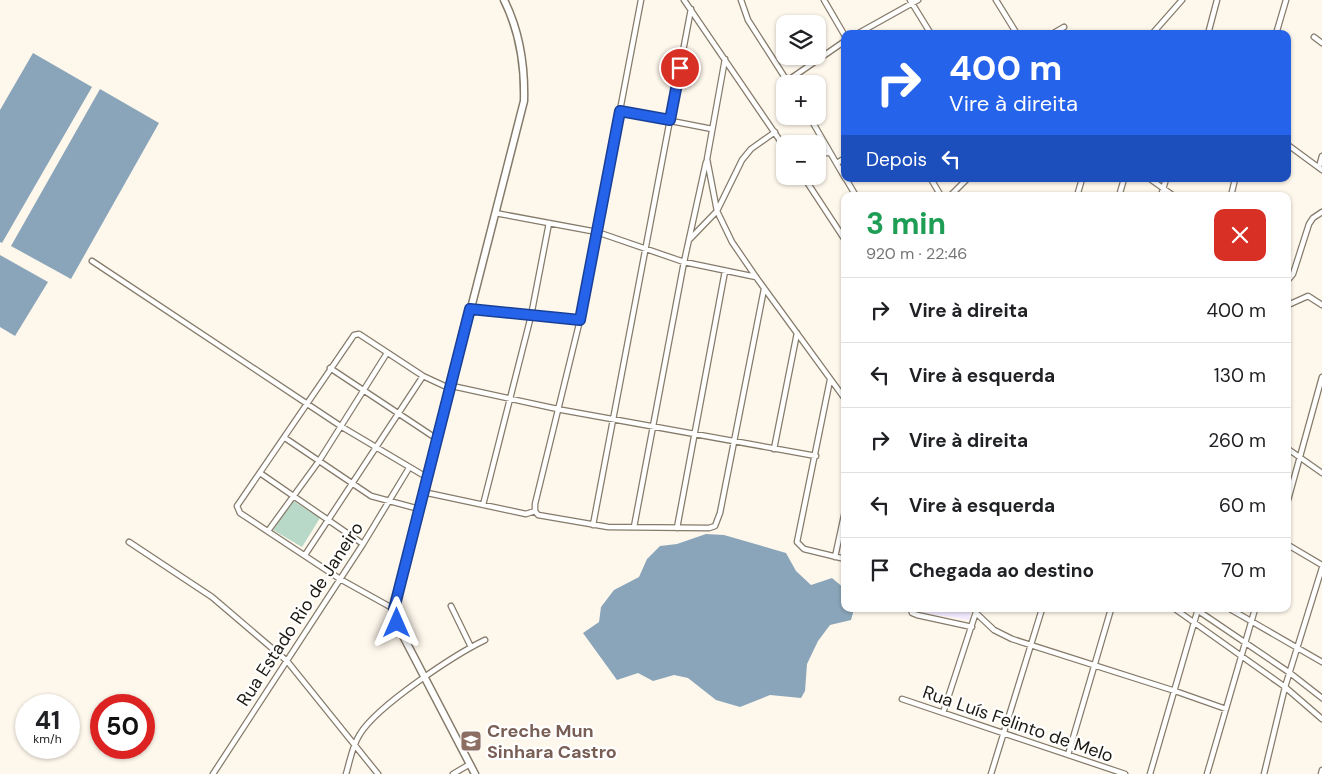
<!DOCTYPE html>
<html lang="pt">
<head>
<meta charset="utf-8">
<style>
  :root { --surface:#fff; --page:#f6f6f6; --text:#202124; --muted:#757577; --line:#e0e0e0 }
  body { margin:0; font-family:"DM Sans",sans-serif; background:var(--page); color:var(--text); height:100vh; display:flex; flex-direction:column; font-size:19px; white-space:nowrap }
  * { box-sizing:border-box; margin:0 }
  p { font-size:16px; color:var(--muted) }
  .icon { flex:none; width:28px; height:28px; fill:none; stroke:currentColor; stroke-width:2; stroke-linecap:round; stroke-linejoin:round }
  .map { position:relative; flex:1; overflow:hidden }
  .drawer { position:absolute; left:841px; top:192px; width:450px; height:420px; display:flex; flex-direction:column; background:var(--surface); border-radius:10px; box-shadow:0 1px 4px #0004 }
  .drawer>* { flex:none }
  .banner { position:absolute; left:841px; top:30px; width:450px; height:152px; border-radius:10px; box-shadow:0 1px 4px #0004; background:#2563eb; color:#fff; overflow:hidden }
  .buttons { position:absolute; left:776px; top:15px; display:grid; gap:10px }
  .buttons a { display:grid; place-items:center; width:50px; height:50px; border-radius:10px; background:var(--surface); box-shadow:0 1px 4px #0004; font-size:25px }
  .speed { position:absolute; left:15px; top:694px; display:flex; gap:10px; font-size:25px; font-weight:700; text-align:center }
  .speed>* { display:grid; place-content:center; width:65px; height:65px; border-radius:50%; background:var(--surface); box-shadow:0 1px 4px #0004; line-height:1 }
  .speed small { font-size:12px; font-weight:400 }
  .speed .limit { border:8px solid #d22; background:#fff; color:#111 }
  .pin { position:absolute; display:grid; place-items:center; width:42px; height:42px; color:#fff; margin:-21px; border:2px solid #fff; border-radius:50%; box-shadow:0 1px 5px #0007 }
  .me { position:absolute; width:55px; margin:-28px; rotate:0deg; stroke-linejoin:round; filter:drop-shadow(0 0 4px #0008) }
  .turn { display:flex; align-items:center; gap:18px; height:105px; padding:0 25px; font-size:22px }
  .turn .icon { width:65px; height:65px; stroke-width:2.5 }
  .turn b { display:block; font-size:35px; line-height:42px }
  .then { display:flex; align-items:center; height:48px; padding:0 25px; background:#0003; gap:10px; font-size:19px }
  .round { display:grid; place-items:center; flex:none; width:52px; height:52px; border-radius:10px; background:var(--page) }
  .head { display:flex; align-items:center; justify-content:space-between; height:85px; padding:0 25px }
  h1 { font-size:30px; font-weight:700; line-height:38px; color:#1e9e55 }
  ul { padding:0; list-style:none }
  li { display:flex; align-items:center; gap:15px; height:65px; padding:0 25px; border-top:1px solid var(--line) }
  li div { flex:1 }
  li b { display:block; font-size:19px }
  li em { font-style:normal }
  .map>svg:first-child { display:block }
  .education { fill:#f3eaff }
  .green { fill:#b8d8c8 }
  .water { fill:#8aa5b9 }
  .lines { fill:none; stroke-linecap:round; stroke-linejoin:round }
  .minor-casing { stroke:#857b6a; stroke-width:7 }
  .secondary-casing { stroke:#857b6a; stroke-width:9 }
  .minor { stroke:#fff; stroke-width:4.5 }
  .secondary { stroke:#fff; stroke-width:6 }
  .route-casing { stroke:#184099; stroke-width:12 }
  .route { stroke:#2563eb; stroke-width:9 }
  .labels { text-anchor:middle; stroke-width:4.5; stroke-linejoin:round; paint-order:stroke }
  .street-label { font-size:18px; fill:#1e1a13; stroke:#fff }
  .education-label { font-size:18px; font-weight:bold; fill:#785e54; stroke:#fff; text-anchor:start }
</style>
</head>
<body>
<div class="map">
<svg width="1322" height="774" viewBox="0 0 1322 774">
  <rect width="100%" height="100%" fill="#fef7ec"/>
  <path class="education" d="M917 609H971L970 620 916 612Z"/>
  <path class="green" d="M292 500 320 518 302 547 273 530Z"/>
  <path class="water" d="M33 53 92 87 2 243 0 242V110Z
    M100 89 159 123 71 279 11 246Z
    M0 255 48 282 15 336 0 327Z
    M706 534 724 535 786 553 796 571 811 585 832 578 845 589V609H854L851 620 830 625 818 641 807 664 805 691 801 698 770 695 740 707 716 700 688 678 674 675 653 681 638 673 617 680 583 633 599 622 601 607 614 590 639 577 647 559 660 546 677 544Z"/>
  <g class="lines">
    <g class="minor-casing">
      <path id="minor" d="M641 0 580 320 535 504V511L538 515 608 527 709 528 715 526 720 513 764 289
        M684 0 785 148
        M741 0 748 20 789 84
        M824 0 845 36
        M910 0 931 34
        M996 0 1017 34
        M857 34 918 0
        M1052 34 1064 27
        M1152 34 1182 0
        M1208 34 1217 0
        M1276 34 1286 0
        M1314 37 1322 43
        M725 59 707 159 717 211 732 242 756 277 845 399
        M787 81 845 41
        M620 111 712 129
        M809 116 845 178
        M1288 145 1322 170
        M818 153H830
        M837 163 845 158
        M1319 167 1322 156
        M803 176 845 240
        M846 179 856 196
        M931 179 941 196
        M1150 179 1174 196
        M950 196 967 179
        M1077 196 1082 179
        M1119 196 1124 179
        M1161 196 1166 179
        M1231 196 1235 179
        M495 213 597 232 684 262 756 277
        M689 240 717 211 742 160 751 149 775 132
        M92 261 342 427 428 478
        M1288 280 1293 274 1309 224 1313 218 1322 212
        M1288 305 1308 296 1322 305
        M470 309 580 320
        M330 368 437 439
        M830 380 797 542 804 549 845 559
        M452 386 562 410 816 456
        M285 438 371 496 419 509
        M774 449 797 333
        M1288 449 1322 473
        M260 473 363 544
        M423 492 526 514 535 511
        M1288 500 1322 377
        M483 505 531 316 549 223
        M593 525 691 9
        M634 527 684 262 706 162
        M677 528 725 271
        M268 531 319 461 387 353
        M129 542 212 597 287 661 378 774
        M1288 545 1322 565
        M305 555 423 376
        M835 557 845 511
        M451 606 471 647
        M394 609 340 579 240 513 237 506 354 335 359 334 423 376 451 389
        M911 609 912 613 917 615 972 627
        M1175 609 1285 687 1322 719
        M1230 609 1322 662
        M1197 610 1290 673 1322 698
        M976 613 994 630 1012 639 1175 691 1226 709
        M902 699 1125 774
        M943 713 977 609
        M1068 755 1111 609
        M213 774 363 544 409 468
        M346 774C350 761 352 746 360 734 377 706 454 655 485 640
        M453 774 470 764
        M991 774 1042 609
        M1150 774 1198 609
        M1207 774 1255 609
        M1264 774 1285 687 1322 568
        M1321 774 1322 770"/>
    </g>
    <g class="secondary-casing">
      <path id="secondary" d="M475 774 401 632 394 609 524 101C525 65 520 32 504 0"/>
    </g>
    <use href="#minor" class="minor"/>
    <use href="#secondary" class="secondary"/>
  </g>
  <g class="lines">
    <g class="route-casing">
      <path id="route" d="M397 623 394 609 470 309 580 320 620 111 670 120 680 68"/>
    </g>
    <use href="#route" class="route"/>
  </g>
  <defs>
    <g id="school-square" transform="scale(1.125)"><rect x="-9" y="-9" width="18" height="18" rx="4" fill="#8d6e63" stroke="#fff"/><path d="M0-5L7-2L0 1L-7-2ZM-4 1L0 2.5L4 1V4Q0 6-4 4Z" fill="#fff"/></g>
  </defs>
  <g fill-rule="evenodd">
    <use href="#school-square" x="471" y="741"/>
  </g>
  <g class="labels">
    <g class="street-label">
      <text transform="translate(300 614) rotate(-57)" y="6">Rua Estado Rio de Janeiro</text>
      <text transform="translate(1018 724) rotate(19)" y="6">Rua Luís Felinto de Melo</text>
    </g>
    <g class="education-label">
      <text x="487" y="737">Creche Mun<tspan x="487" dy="21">Sinhara Castro</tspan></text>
    </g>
  </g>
</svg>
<div class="buttons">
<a><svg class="icon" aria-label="layers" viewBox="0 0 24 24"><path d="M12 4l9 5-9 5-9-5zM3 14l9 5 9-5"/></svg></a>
<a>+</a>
<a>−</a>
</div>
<div class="speed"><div>41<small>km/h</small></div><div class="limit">50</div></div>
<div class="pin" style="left:680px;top:68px;background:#d93025"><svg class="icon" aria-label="arrive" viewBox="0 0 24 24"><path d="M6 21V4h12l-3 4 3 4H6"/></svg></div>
<svg class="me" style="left:397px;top:623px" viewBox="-20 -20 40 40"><path d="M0-17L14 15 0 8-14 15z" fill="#2563eb" stroke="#fff" stroke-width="4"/></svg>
<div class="banner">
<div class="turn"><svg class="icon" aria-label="right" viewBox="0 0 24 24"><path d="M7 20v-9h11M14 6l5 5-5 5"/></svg><div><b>400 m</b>Vire à direita</div></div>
<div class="then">Depois<svg class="icon" aria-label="left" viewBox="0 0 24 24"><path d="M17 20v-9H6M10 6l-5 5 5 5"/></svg></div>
</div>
<section class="drawer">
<div class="head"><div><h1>3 min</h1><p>920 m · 22:46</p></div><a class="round" style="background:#d93025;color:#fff"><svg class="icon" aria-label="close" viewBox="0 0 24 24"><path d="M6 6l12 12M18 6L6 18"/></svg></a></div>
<ul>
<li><svg class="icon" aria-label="right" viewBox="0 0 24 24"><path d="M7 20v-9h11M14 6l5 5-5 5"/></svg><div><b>Vire à direita</b></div><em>400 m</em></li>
<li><svg class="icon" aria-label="left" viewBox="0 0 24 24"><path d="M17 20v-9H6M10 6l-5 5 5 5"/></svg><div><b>Vire à esquerda</b></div><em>130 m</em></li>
<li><svg class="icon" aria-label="right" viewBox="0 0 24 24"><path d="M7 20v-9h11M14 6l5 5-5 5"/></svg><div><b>Vire à direita</b></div><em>260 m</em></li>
<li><svg class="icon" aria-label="left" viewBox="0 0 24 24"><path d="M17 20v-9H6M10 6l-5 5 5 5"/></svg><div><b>Vire à esquerda</b></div><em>60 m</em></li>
<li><svg class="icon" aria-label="arrive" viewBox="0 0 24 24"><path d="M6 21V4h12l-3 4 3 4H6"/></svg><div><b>Chegada ao destino</b></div><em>70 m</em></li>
</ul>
</section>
</div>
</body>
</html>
